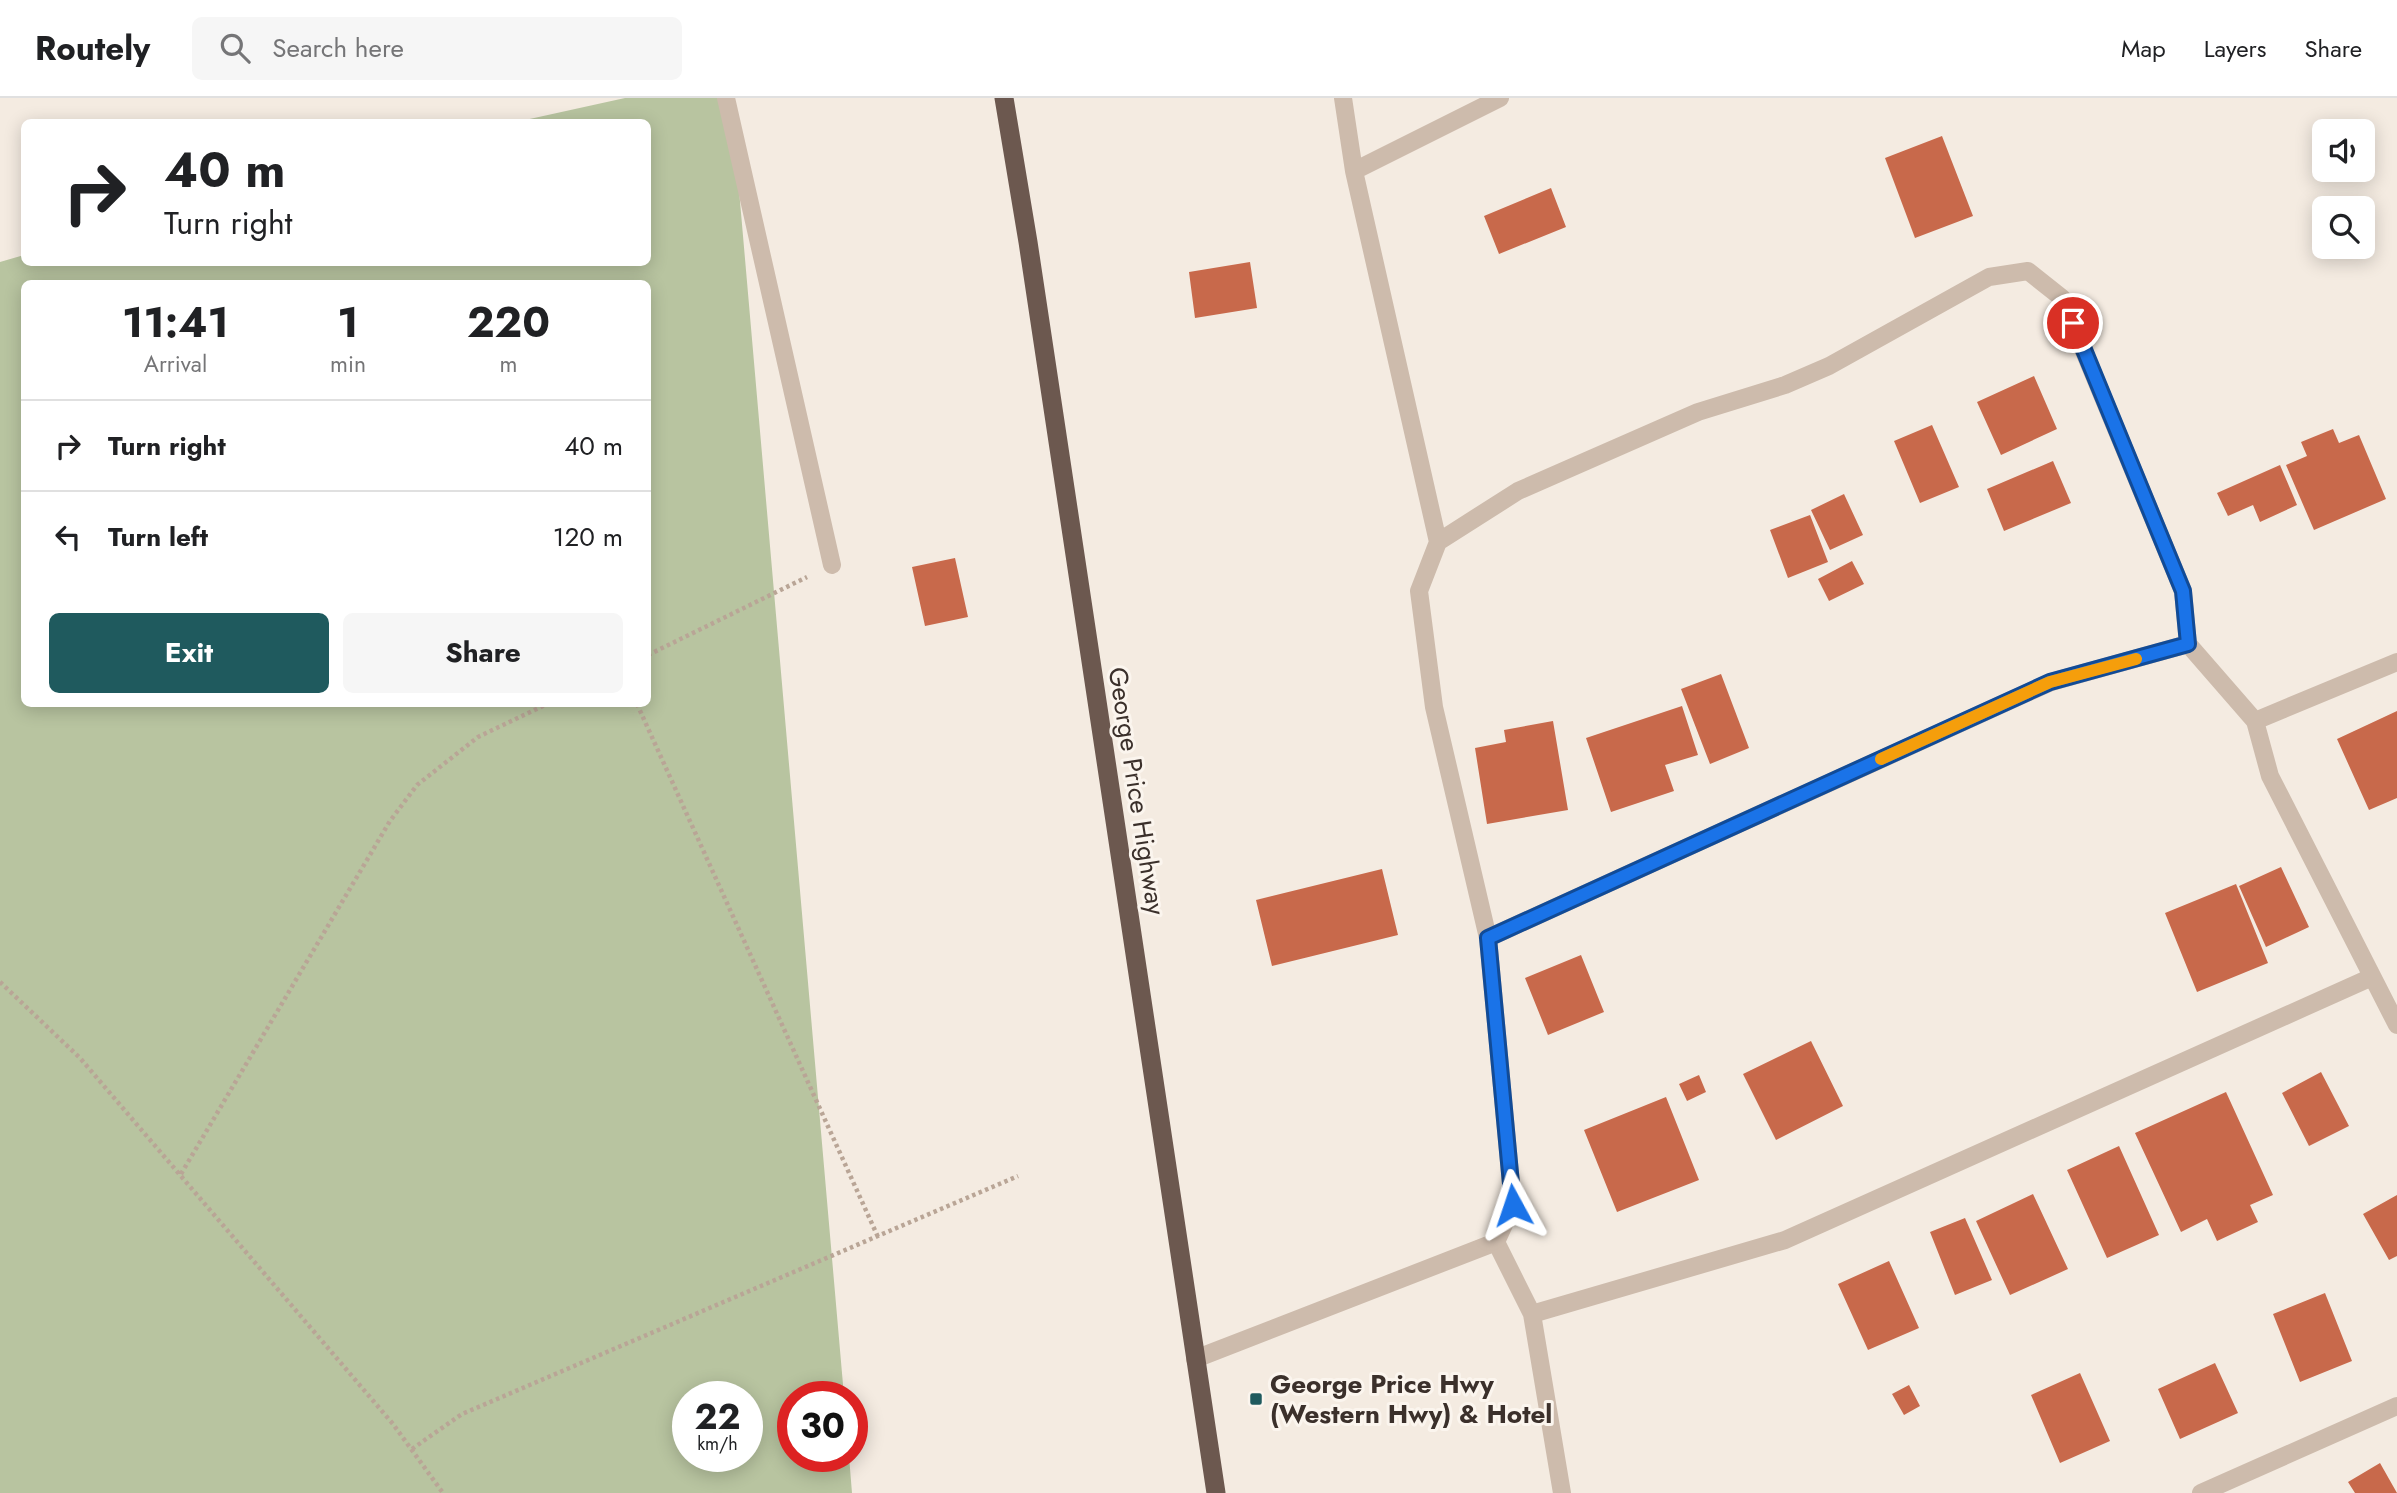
<!DOCTYPE html>
<html lang="en">
<head>
<meta charset="utf-8">
<style>
  :root { --surface:#fff; --page:#f6f6f6; --text:#202124; --muted:#757577; --line:#e0e0e0; --accent:#1f5a5e }
  body { margin:0; font-family:Jost,sans-serif; background:var(--page); color:var(--text); height:100vh; display:flex; flex-direction:column; font-size:26px; white-space:nowrap }
  * { box-sizing:border-box; margin:0 }
  p { font-size:23px; color:var(--muted) }
  .icon { flex:none; width:38px; height:38px; fill:none; stroke:currentColor; stroke-width:2; stroke-linecap:round; stroke-linejoin:round }
  .map { position:relative; flex:1; overflow:hidden }
  .drawer { position:absolute; left:21px; top:182px; width:630px; height:427px; display:flex; flex-direction:column; background:var(--surface); border-radius:10px; box-shadow:0 4px 18px #0003 }
  .drawer>* { flex:none }
  .hud { position:absolute; left:21px; top:21px; width:630px; height:147px; border-radius:10px; box-shadow:0 4px 18px #0003; background:#fff; color:var(--text); overflow:hidden }
  .buttons { position:absolute; left:2312px; top:21px; display:grid; gap:14px }
  .buttons a { display:grid; place-items:center; width:63px; height:63px; border-radius:10px; background:var(--surface); box-shadow:0 4px 18px #0003; font-size:35px }
  .speed { position:absolute; left:672px; top:1283px; display:flex; gap:14px; font-size:35px; font-weight:700; text-align:center }
  .speed>* { display:grid; place-content:center; width:91px; height:91px; border-radius:50%; background:var(--surface); box-shadow:0 4px 18px #0003; line-height:1 }
  .speed small { font-size:18px; font-weight:400 }
  .speed .limit { border:10px solid #d22; background:#fff; color:#111 }
  .pin { position:absolute; display:grid; place-items:center; width:60px; height:60px; color:#fff; margin:-30px; border:4px solid #fff; border-radius:50%; box-shadow:0 2px 7px #0007 }
  .me { position:absolute; width:77px; margin:-38px; rotate:355deg; stroke-linejoin:round; filter:drop-shadow(0 0 5px #0008) }
  .turn { display:flex; align-items:center; gap:24px; height:147px; padding:0 28px; font-size:32px }
  .turn .icon { width:91px; height:91px; stroke-width:2.5 }
  .turn b { display:block; font-size:49px; line-height:60px }
  .eta { display:flex; justify-content:space-evenly; align-items:center; height:119px; text-align:center }
  .eta b { font-size:42px; font-weight:700; line-height:49px }
  .primary-button { display:flex; gap:14px; margin-top:auto; padding:14px 28px }
  .primary-button a { flex:1; height:80px; border-radius:10px; background:var(--accent); color:#fff; font-size:28px; font-weight:700; line-height:80px; text-align:center }
  .primary-button a+a { background:var(--page); color:var(--text) }
  ul { padding:0; list-style:none }
  li { display:flex; align-items:center; gap:21px; height:91px; padding:0 28px; border-top:2px solid var(--line) }
  li div { flex:1 }
  li b { display:block; font-size:26px }
  li em { font-style:normal }
  header { display:flex; align-items:center; gap:42px; box-sizing:border-box; height:98px; padding:0 35px; background:var(--surface); border-bottom:2px solid var(--line) }
  header strong { font-size:33px }
  nav { display:flex; gap:38px; margin-inline-start:auto; font-size:24px }
  .search { width:490px; height:63px; background:var(--page); display:flex; align-items:center; gap:18px; box-sizing:border-box; padding:0 24px; border-radius:10px; color:var(--muted); font-size:26px }
  .map>svg:first-child { display:block }
  .green { fill:#b8c4a0; fill-rule:evenodd }
  .building { fill:#c8694b }
  .lines { fill:none; stroke-linecap:round; stroke-linejoin:round }
  .path { stroke:#b9a596; stroke-width:4.5; stroke-dasharray:3.5 3.5; stroke-linecap:butt }
  .minor { stroke:#cdbbac; stroke-width:18 }
  .trunk { stroke:#6c584f; stroke-width:19 }
  .route-casing { stroke:#114b97; stroke-width:18 }
  .route { stroke:#1a73e8; stroke-width:12 }
  .slow { stroke:#f59e0b; stroke-width:12 }
  .poi-dot { fill:#1f5a5e; stroke:#fbf5ee; stroke-width:2.5 }
  .labels { text-anchor:middle; stroke-width:6; stroke-linejoin:round; paint-order:stroke }
  .street-label { font-size:26px; fill:#3b302b; stroke:#fbf5ee }
  .poi-label { font-size:26px; font-weight:bold; fill:#3b302b; stroke:#fbf5ee; text-anchor:start }
</style>
</head>
<body>
<header>
<strong>Routely</strong>
<div class="search"><svg class="icon" aria-label="search" viewBox="0 0 24 24"><circle cx="10" cy="10" r="6"/><path d="M15 15l6 6"/></svg>Search here</div>
<nav><a>Map</a><a>Layers</a><a>Share</a></nav>
</header>
<div class="map">
<svg width="2397" height="1395" viewBox="0 0 2397 1395">
  <rect width="100%" height="100%" fill="#f4ebe1"/>
  <path class="green" d="M625 0H731L844 1298H793V1358H849L852 1395H0V164L24 157V164H648V24H516ZM24 186H648V606H24ZM688 1298H747V1358H688Z"/>
  <path class="building" d="M1942 38 1973 118 1915 140 1885 60Z
    M1551 90 1566 129 1499 156 1484 118Z
    M1250 164 1257 210 1195 220 1189 174Z
    M2034 278 2057 331 2001 357 1977 304Z
    M1932 327 1959 389 1920 405 1894 343Z
    M2333 331 2339 345 2359 337 2386 401 2314 432 2286 367 2307 358 2301 344Z
    M2053 363 2071 405 2004 433 1987 391Z
    M2280 367 2297 407 2260 424 2253 407 2228 418 2217 395Z
    M1844 396 1863 437 1830 452 1811 412Z
    M1810 417 1828 464 1788 480 1770 432Z
    M955 460 968 519 925 528 912 469Z
    M1852 463 1864 486 1829 503 1818 481Z
    M1721 576 1749 650 1710 666 1681 591Z
    M1682 608 1698 657 1665 667 1674 693 1611 714 1586 640Z
    M2397 613V700L2369 712 2337 641Z
    M1553 623 1568 712 1487 726 1475 650 1506 644 1504 632Z
    M2281 769 2309 829 2266 849 2239 788Z
    M1382 771 1398 837 1272 868 1256 802Z
    M2236 786 2268 865 2197 894 2165 815Z
    M1581 857 1604 914 1548 937 1525 880Z
    M1811 943 1843 1008 1776 1042 1743 976Z
    M2321 974 2349 1028 2309 1048 2282 995Z
    M1699 977 1706 994 1687 1003 1679 986Z
    M2226 994 2273 1097 2250 1107 2258 1124 2217 1143 2207 1121 2181 1134 2135 1035Z
    M1666 999 1699 1082 1617 1114 1584 1032Z
    M2119 1048 2159 1137 2107 1160 2067 1072Z
    M2033 1096 2068 1171 2010 1197 1976 1123Z
    M2397 1097V1158L2389 1162 2363 1116Z
    M1965 1120 1992 1182 1955 1197 1930 1134Z
    M1889 1163 1919 1230 1868 1252 1838 1186Z
    M2325 1195 2352 1263 2300 1284 2273 1216Z
    M2215 1265 2238 1315 2180 1341 2158 1291Z
    M2080 1275 2110 1343 2060 1365 2031 1297Z
    M1909 1287 1920 1308 1904 1317 1892 1296Z
    M2380 1365 2397 1395H2355L2348 1384Z"/>
  <g class="lines">
    <path class="path" d="M648 557 807 479
      M637 606 878 1139
      M0 884 80 960 393 1326 443 1395
      M181 1076 390 723 417 687 478 639 547 606
      M412 1351 462 1316 1018 1078"/>
    <path class="minor" d="M726 0 832 467
      M1354 73 1500 0
      M1438 444 1518 393 1698 314 1785 287 1829 268 1989 179 2028 173 2062 200 2183 493 2188 546 2255 623 2270 678 2397 927
      M2255 623 2397 564
      M1488 840 2051 584 2188 546
      M1496 1144 1532 1216 1562 1395
      M1532 1216 1785 1142 2372 879
      M1195 1261 1496 1144 1513 1107 1488 840 1434 609 1419 493 1438 444 1354 73 1343 0
      M2201 1395 2397 1308"/>
    <path class="trunk" d="M1004 0 1028 144 1216 1395"/>
  </g>
  <g class="lines">
    <g class="route-casing">
      <path id="route" d="M1513 1107 1488 840 2050 584 2188 546 2183 493 2073 225"/>
    </g>
    <use href="#route" class="route"/>
    <path class="slow" d="M1881 661 2050 584 2136 561"/>
  </g>
  <rect class="poi-dot" x="1249" y="1294" width="14" height="14" rx="3.5"/>
  <g class="labels">
    <g class="street-label">
      <text transform="translate(1137 693) rotate(81)" y="9">George Price Highway</text>
    </g>
    <g class="poi-label">
      <text x="1270" y="1295">George Price Hwy<tspan x="1270" dy="30">(Western Hwy) &amp; Hotel</tspan></text>
    </g>
  </g>
</svg>
<div class="buttons">
<a><svg class="icon" aria-label="sound" viewBox="0 0 24 24"><path d="M4 9h4l5-4v14l-5-4H4zM17 9q2 3 0 6"/></svg></a>
<a><svg class="icon" aria-label="search" viewBox="0 0 24 24"><circle cx="10" cy="10" r="6"/><path d="M15 15l6 6"/></svg></a>
</div>
<div class="speed"><div>22<small>km/h</small></div><div class="limit">30</div></div>
<div class="pin" style="left:2073px;top:225px;background:#d93025"><svg class="icon" aria-label="arrive" viewBox="0 0 24 24"><path d="M6 21V4h12l-3 4 3 4H6"/></svg></div>
<svg class="me" style="left:1513px;top:1107px" viewBox="-20 -20 40 40"><path d="M0-17L14 15 0 8-14 15z" fill="#1a73e8" stroke="#fff" stroke-width="4"/></svg>
<div class="hud">
<div class="turn"><svg class="icon" aria-label="right" viewBox="0 0 24 24"><path d="M7 20v-9h11M14 6l5 5-5 5"/></svg><div><b>40 m</b>Turn right</div></div>
</div>
<section class="drawer">
<div class="eta">
<div><b>11:41</b><p>Arrival</p></div>
<div><b>1</b><p>min</p></div>
<div><b>220</b><p>m</p></div>
</div>
<ul>
<li><svg class="icon" aria-label="right" viewBox="0 0 24 24"><path d="M7 20v-9h11M14 6l5 5-5 5"/></svg><div><b>Turn right</b></div><em>40 m</em></li>
<li><svg class="icon" aria-label="left" viewBox="0 0 24 24"><path d="M17 20v-9H6M10 6l-5 5 5 5"/></svg><div><b>Turn left</b></div><em>120 m</em></li>
</ul>
<div class="primary-button"><a>Exit</a><a>Share</a></div>
</section>
</div>
</body>
</html>
